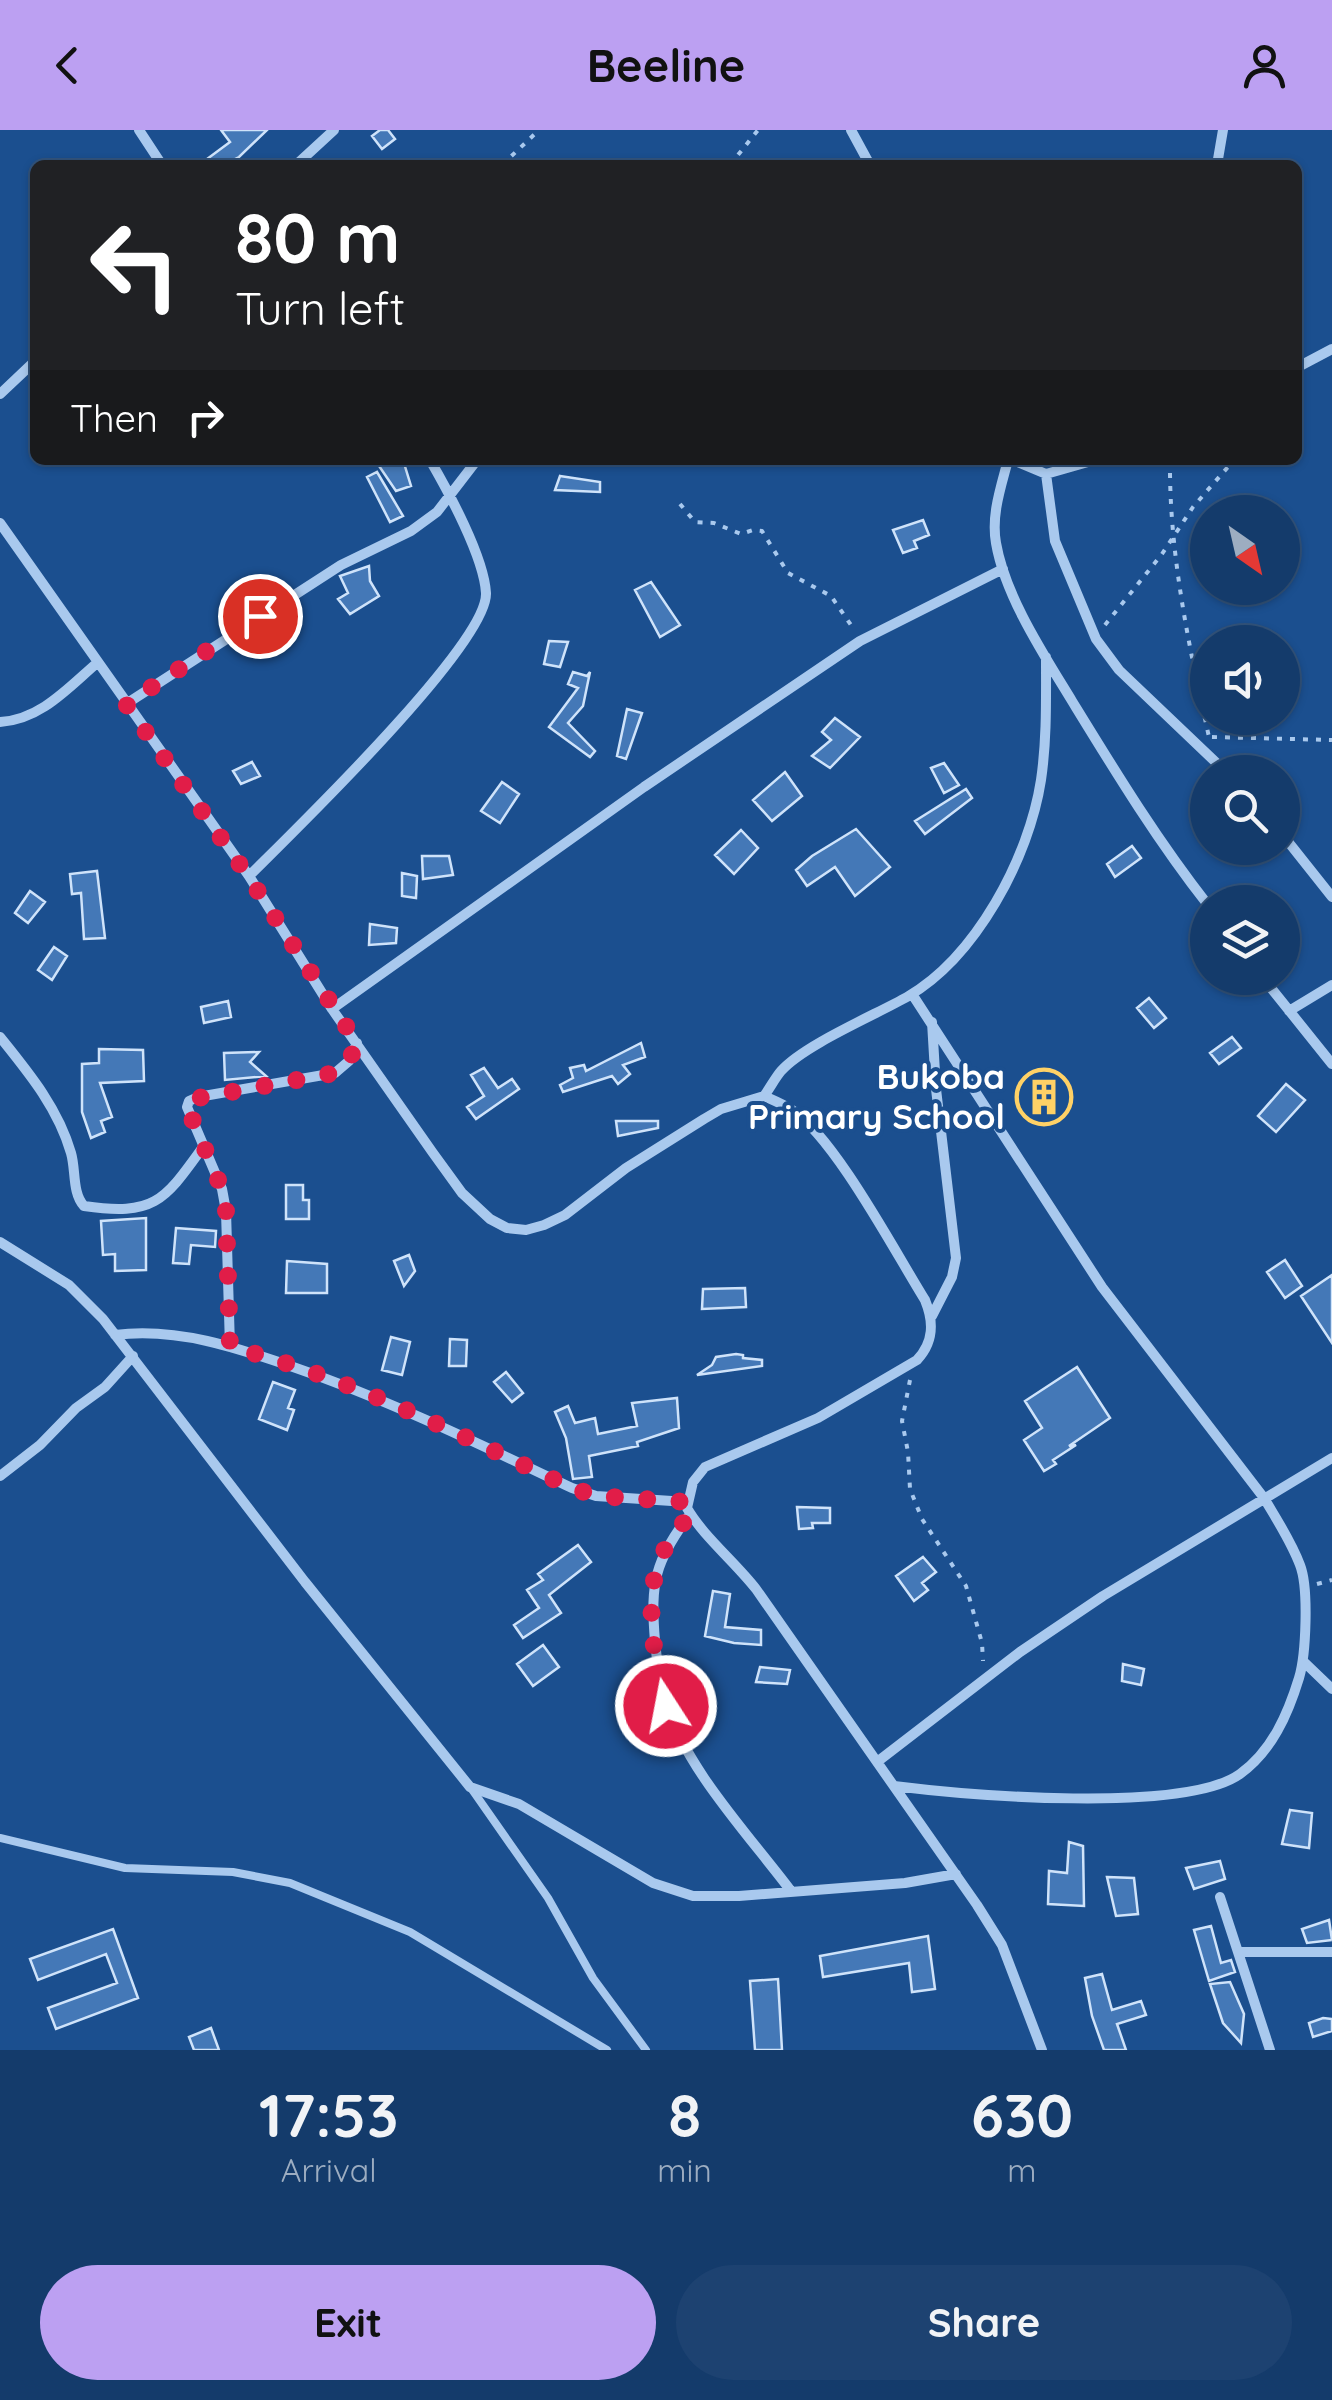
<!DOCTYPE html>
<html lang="en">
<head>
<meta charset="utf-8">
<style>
  :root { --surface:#143b6b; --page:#1d4271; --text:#f1f3f6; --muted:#9dadc1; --line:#33557e; --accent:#bca0f2 }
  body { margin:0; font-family:Quicksand,sans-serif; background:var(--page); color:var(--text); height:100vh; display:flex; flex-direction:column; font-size:38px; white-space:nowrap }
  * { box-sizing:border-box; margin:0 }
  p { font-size:32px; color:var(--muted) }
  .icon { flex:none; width:55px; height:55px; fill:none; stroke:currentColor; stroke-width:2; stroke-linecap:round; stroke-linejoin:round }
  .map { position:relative; height:1920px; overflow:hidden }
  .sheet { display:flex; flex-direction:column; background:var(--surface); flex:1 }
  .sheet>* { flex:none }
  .guide { position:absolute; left:30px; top:30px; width:1272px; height:305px; border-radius:15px; box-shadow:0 2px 8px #0004,0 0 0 2px var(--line); background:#202124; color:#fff; overflow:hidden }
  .needle { width:65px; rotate:146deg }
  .tools { position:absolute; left:1190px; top:365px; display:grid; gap:20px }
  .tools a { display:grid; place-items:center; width:110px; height:110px; border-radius:50%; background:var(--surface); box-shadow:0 2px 8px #0004,0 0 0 2px var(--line); font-size:50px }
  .pin { position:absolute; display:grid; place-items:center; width:85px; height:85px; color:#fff; margin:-42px; border:5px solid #fff; border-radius:50%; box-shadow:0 2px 10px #0007 }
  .me { position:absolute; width:110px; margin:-55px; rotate:349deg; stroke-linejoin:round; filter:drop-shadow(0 0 8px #0008) }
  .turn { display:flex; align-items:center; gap:35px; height:210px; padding:0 40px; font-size:45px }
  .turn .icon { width:130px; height:130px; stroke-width:2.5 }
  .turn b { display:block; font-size:70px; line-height:85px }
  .then { display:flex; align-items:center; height:95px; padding:0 40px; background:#0003; gap:20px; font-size:38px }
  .eta { display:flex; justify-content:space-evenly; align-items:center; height:170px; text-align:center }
  .eta b { font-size:60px; font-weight:700; line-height:70px }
  .primary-button { display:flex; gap:20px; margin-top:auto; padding:20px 40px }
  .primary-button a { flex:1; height:115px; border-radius:60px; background:var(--accent); color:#111; font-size:40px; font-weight:700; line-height:115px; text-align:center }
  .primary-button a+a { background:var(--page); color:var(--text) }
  header { display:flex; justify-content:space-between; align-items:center; height:130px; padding:0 40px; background:var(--accent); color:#111; font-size:45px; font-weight:700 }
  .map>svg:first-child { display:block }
  .building { fill:#4478b7; stroke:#cfe3fa; stroke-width:2.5 }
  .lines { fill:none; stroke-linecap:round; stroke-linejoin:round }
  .path { stroke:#a9c9ee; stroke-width:4; stroke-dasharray:5 8; stroke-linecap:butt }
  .lane { stroke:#a9c9ee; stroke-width:8 }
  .street { stroke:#a9c9ee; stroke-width:10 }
  .route { stroke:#e11d48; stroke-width:18; stroke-dasharray:0 32.4 }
  .labels { text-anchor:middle; stroke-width:8; stroke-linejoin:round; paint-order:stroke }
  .poi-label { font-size:35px; font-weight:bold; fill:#fff; stroke:#1b4f8f; text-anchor:end }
</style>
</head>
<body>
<header><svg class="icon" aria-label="back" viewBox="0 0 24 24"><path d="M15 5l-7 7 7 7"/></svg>Beeline<svg class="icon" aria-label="person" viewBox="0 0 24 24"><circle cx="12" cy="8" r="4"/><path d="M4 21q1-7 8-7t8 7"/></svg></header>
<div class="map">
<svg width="1332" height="1920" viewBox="0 0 1332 1920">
  <rect width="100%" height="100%" fill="#1b4f8f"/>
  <path class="building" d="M221 0H267L239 27 223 35H199L230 12Z
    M380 0H388L395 9 382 19 372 6Z
    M375 330H403L411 356 396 361Z
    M377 342 403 386 390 392 367 347Z
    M560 346 600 352V362L555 360Z
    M923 390 929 405 914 411 917 418 903 423 893 400Z
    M369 436 370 451 379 466 350 484 338 469 348 463 340 446Z
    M651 452 680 495 660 507 635 460Z
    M549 511 568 512 560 537 544 534Z
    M573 542 587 546 590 542 583 576 568 593 595 621 590 627 549 597 578 558 568 554Z
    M627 579 642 583 626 629 617 626Z
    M835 588 860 607 830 638 812 626 831 610 822 602Z
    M252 632 260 646 241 654 233 641Z
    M944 633 959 655 944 663 931 638Z
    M785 642 802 666 772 691 753 670Z
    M502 652 519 664 500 693 481 681Z
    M966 659 972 668 925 704 915 691Z
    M856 699 890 737 855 766 835 737 807 756 796 740 812 726Z
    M741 700 758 718 734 744 715 725Z
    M1132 716 1141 728 1115 747 1107 734Z
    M422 726H449L453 745 423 749Z
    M97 741 105 808 84 809 81 763 72 764 70 744Z
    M402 743 417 746 416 768 402 766Z
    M30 761 45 772 28 793 15 783Z
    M370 794 397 798 396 813 369 815Z
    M54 817 67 826 52 850 38 840Z
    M1149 868 1166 888 1154 898 1137 878Z
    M228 871 231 887 204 893 201 877Z
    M1232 907 1241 918 1219 934 1210 923Z
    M641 913 645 927 623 935 630 944 618 954 612 946 563 962 560 955 573 948 570 938 584 935 586 941Z
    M99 919 143 920 144 951 100 953 112 987 101 991 105 1002 91 1008 82 982V934L99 933Z
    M259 922 250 932 266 946 225 950 224 923Z
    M484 938 498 958 512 949 519 959 476 989 467 977 484 966 471 945Z
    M1045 946 1059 960 1056 963 1063 970 1048 986 1025 964Z
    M1286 954 1305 970 1276 1002 1258 986Z
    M616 991H658V998L618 1006Z
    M286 1055H303V1070H309V1089H286Z
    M146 1088V1140L115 1141V1124L103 1125 101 1091Z
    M176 1098 216 1101 215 1117 191 1115 189 1134 173 1133Z
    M409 1125 415 1141 404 1156 394 1131Z
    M1285 1130 1302 1156 1285 1168 1267 1142Z
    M287 1131 327 1134V1163H286Z
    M1332 1145V1213L1301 1166Z
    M745 1158 746 1177 702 1179 703 1159Z
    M391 1207 410 1212 402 1245 382 1240Z
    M450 1209 467 1210 466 1236H449Z
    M736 1224 743 1225V1228L762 1230V1236L697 1245 712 1235 716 1227Z
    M1077 1237 1110 1288 1069 1316 1076 1315 1053 1330 1056 1334 1044 1341 1024 1310 1042 1298 1025 1271Z
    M506 1242 523 1263 512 1272 494 1252Z
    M273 1252 295 1260 288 1278 294 1280 287 1300 259 1289Z
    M677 1268 679 1298 637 1312 638 1316 589 1326 592 1347 573 1349 566 1308 555 1282 568 1276 575 1293 595 1288 598 1304 637 1296 632 1273Z
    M797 1377 830 1378V1393H812L813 1398 799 1399Z
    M578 1415 591 1432 549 1465 561 1483 523 1508 514 1495 539 1478 527 1460 543 1450 538 1444Z
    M923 1427 936 1442 922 1453 928 1460 914 1471 896 1446Z
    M713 1461 730 1464 725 1497 761 1500V1515L734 1513 705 1506Z
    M543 1515 559 1537 533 1556 517 1534Z
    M1123 1534 1144 1539 1141 1555 1122 1551Z
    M760 1537 790 1540 787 1554 756 1552Z
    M1290 1680 1312 1683 1309 1718 1282 1714Z
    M1069 1712 1083 1716 1084 1776 1048 1774 1049 1741 1067 1743Z
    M1220 1731 1225 1749 1194 1759 1186 1738Z
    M1107 1747 1134 1748 1138 1784 1116 1786Z
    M1329 1790 1332 1810 1307 1813 1302 1799Z
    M1211 1796 1221 1833 1231 1830 1235 1842 1209 1851 1194 1800Z
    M113 1799 138 1868 56 1899 48 1878 117 1853 106 1824 38 1850 30 1829Z
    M928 1806 935 1859 912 1862 909 1833 823 1847 820 1826Z
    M1102 1844 1112 1880 1141 1871 1146 1885 1117 1894 1126 1920H1104L1092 1886 1085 1848Z
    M778 1849 782 1920H755L750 1851Z
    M1230 1852 1244 1884 1241 1913 1223 1893 1210 1854Z
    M1323 1888 1332 1889V1901L1313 1907 1309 1893Z
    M211 1898 219 1920H194L189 1907Z"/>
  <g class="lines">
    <path class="path" d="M502 35 539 0
      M730 35 758 0
      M1170 330C1169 423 1189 517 1209 607
      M680 374 695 392 714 393 741 404 753 400 762 401 788 443 831 466 853 498
      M1105 495 1162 424 1193 377 1234 330
      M1212 607 1332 610
      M910 1250 902 1291 908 1322 910 1359 922 1389 966 1456 982 1513 983 1531
      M1317 1454 1332 1450"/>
    <path class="lane" d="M471 1658 548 1768 593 1848 646 1920
      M0 1708 125 1738 233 1742 290 1753 410 1802 607 1920"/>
    <path class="street" d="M139 0 162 35
      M851 0 870 35
      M296 35 334 0
      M1217 35 1223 0
      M1298 237 1332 219
      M0 264 35 231
      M1008 330C1001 357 991 385 996 413 1005 466 1044 525 1072 571 1115 641 1157 710 1208 775
      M1013 330 1046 344 1095 330
      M1046 344 1055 411 1096 509 1119 540 1226 642
      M0 393 249 746 332 879 433 1023 462 1063 490 1089 507 1098 526 1100 544 1095 565 1085 626 1038 704 989 721 979 764 966C773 970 783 974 792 980 835 1008 895 1122 925 1170 934 1192 934 1212 917 1230L818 1288 705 1337 693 1352 687 1378C702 1405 736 1433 756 1459L977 1775 1002 1815 1042 1920
      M126 574 341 435 411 401 437 382 477 330
      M0 592C40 590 68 558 97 533
      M1282 704 1332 767
      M249 746C291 704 488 514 486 463 484 427 448 361 430 330
      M1263 848 1332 934
      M332 879 644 657 860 511 1003 439
      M1289 881 1332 855
      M0 907C29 943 58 978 71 1023 76 1040 72 1063 84 1076 155 1086 164 1071 203 1017
      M764 966C770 958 775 948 781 941 804 915 875 885 907 867 976 827 1029 728 1041 650 1047 609 1046 569 1046 527
      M0 1112 69 1155 103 1189 305 1452 470 1657 519 1674 653 1753 693 1766H739L905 1753 956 1744
      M932 1186 952 1147 956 1128 936 959 932 892
      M115 1205C177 1197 238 1218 296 1238 391 1271 481 1315 572 1358L596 1366 687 1372
      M230 1217 226 1081 222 1059 187 977 189 971 198 967 335 943 349 931 357 913
      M0 1346 40 1315 76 1278 105 1257 133 1226
      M690 1384C655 1431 650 1452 655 1511 657 1532 659 1551 665 1571 686 1639 748 1704 791 1761
      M1304 1532 1332 1559
      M877 1632 1020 1522 1103 1466 1332 1328
      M894 1656C966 1665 1184 1684 1240 1644 1272 1621 1288 1584 1299 1548 1306 1525 1309 1458 1300 1435 1291 1411 1277 1390 1264 1368L1102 1157 912 864
      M1220 1767 1270 1920
      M1239 1822H1332"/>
  </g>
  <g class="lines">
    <path class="route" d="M260 486 126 574 248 746 357 913 349 931 335 943 198 968 190 971 187 977 222 1059 226 1081 230 1217C350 1247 461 1306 572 1358L596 1366 688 1372 690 1384C680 1398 667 1412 660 1429 643 1472 655 1533 666 1576"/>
  </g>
  <defs>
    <g id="building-ring" transform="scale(2.875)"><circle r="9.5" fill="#1b4f8f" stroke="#ffd166" stroke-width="1.5"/><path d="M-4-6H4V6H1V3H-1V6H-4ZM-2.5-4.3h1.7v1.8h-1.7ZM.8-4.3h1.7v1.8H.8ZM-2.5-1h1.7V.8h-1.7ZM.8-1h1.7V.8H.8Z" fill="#ffd166"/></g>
  </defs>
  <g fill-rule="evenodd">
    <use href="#building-ring" x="1044" y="967"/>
  </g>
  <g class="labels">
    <g class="poi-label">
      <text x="1005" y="959">Bukoba<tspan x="1005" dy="40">Primary School</tspan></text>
    </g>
  </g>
</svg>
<div class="tools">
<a><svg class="needle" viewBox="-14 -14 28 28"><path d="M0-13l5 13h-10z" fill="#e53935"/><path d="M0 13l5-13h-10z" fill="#9dadc1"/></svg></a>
<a><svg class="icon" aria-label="sound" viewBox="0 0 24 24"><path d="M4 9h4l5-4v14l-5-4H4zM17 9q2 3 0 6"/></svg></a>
<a><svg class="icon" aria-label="search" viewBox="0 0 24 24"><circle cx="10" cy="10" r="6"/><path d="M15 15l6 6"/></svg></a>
<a><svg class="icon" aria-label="layers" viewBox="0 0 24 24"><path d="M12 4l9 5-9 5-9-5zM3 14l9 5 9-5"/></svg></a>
</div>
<div class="pin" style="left:260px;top:486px;background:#d93025"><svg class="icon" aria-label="arrive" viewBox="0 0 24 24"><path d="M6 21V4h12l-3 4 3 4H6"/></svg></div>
<svg class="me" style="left:666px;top:1576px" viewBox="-20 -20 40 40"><circle r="17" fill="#e11d48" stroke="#fff" stroke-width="3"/><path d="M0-11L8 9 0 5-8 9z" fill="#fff"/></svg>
<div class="guide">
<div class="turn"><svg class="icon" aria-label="left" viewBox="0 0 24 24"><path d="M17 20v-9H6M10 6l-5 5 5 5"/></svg><div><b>80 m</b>Turn left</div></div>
<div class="then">Then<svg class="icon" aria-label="right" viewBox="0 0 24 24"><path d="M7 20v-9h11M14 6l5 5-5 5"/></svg></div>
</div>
</div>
<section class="sheet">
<div class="eta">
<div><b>17:53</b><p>Arrival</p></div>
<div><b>8</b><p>min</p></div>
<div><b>630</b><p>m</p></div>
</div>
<div class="primary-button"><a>Exit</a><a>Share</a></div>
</section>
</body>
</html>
